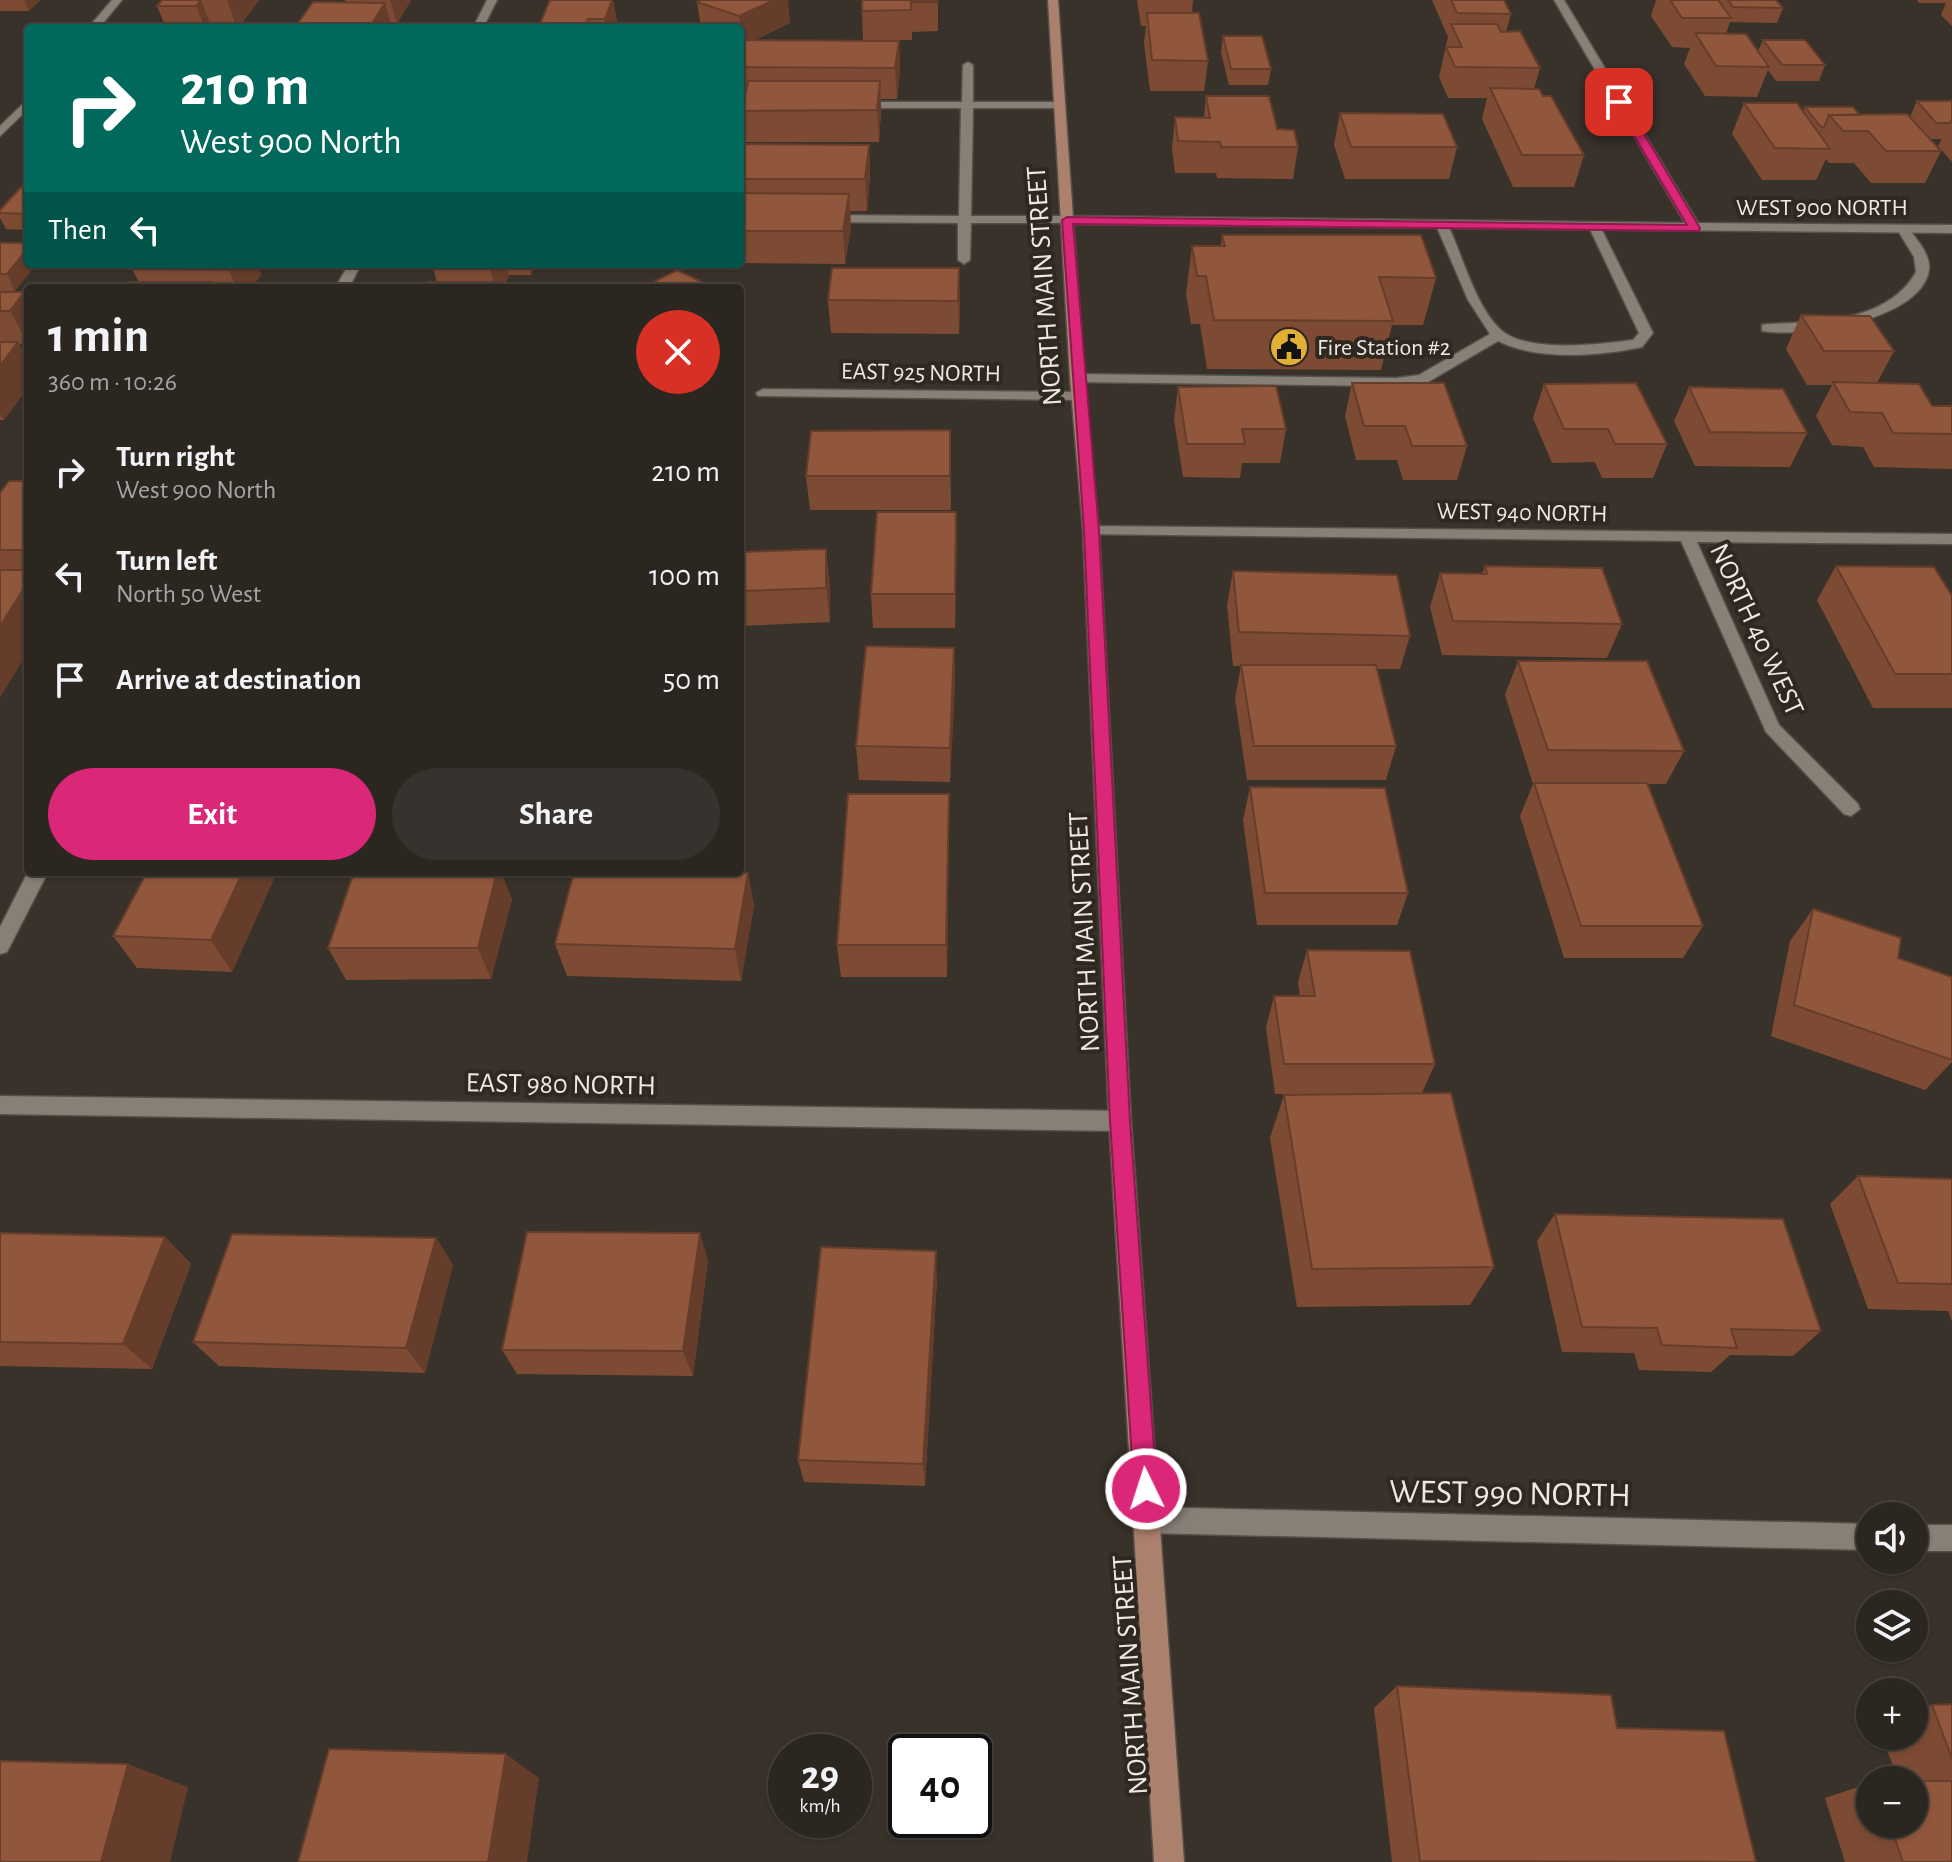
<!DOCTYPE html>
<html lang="en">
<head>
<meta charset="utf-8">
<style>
  :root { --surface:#2b2620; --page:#37322d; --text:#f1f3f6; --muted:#a6a5a5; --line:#47433e; --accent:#db2777 }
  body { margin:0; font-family:"Alegreya Sans",sans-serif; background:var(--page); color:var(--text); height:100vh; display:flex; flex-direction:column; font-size:30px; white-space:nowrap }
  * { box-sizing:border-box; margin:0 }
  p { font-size:26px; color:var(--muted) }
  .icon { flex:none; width:44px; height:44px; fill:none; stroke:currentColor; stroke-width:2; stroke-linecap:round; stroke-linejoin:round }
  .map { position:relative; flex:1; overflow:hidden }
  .drawer { position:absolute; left:24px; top:284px; width:720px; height:592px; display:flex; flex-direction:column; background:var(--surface); border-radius:8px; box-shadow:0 2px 6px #0004,0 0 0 2px var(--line) }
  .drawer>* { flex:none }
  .banner { position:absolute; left:24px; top:24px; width:720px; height:244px; border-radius:8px; box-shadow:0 2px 6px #0004,0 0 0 2px var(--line); background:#00695c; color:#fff; overflow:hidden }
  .controls { position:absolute; left:1856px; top:1502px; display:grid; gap:16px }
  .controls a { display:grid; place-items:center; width:72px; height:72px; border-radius:50%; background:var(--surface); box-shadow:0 2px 6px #0004,0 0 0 2px var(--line); font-size:40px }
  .speed { position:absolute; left:768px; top:1734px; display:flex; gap:16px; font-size:40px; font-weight:700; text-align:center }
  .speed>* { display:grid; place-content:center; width:104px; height:104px; border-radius:50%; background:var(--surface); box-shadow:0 2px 6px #0004,0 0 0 2px var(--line); line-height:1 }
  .speed small { font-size:20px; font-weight:400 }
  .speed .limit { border:4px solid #111; border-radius:12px; background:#fff; color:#111 }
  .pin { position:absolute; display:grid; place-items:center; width:68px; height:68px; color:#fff; margin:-34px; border-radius:16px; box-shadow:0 4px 12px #0006 }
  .me { position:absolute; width:88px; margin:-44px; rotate:356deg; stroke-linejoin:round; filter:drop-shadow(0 0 6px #0008) }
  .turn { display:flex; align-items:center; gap:28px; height:168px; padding:0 24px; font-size:36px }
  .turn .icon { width:104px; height:104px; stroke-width:2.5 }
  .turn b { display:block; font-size:56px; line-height:68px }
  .then { display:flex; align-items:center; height:76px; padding:0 24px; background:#0003; gap:16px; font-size:30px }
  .round { display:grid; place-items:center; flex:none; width:84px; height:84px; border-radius:42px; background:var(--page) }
  .overview { display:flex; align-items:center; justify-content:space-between; height:136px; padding:0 24px }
  h1 { font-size:48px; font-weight:700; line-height:60px }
  .primary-button { display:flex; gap:16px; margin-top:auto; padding:16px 24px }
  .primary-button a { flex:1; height:92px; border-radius:48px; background:var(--accent); color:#fff; font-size:32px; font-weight:700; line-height:92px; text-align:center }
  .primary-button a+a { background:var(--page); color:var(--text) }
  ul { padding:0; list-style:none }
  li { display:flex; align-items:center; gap:24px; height:104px; padding:0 24px }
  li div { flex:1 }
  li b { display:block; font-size:30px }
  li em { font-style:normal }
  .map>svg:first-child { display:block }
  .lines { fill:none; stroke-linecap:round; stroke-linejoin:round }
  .lane-casing { stroke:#565049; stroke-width:3 }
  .street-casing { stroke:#565049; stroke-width:3 }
  .secondary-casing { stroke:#565049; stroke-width:3 }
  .lane { fill:#887f77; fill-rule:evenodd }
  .street { fill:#887f77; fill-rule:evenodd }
  .secondary { fill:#ab816d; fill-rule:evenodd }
  .wall { fill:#7d4b34 }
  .shaded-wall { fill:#663d2a }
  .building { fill:#91573c; stroke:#663d2a; stroke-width:2 }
  .route { fill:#db2777; stroke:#8e194d; stroke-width:2 }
  .labels { text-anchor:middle; stroke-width:8; stroke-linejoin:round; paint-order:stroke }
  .far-street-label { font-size:24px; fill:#ede8e3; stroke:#2f2821 }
  .far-poi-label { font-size:24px; fill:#ede8e3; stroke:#2f2821; text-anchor:start }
  .street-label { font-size:28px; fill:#ede8e3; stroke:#2f2821 }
  .near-street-label { font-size:34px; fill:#ede8e3; stroke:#2f2821 }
</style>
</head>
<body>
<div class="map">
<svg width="1952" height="1862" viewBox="0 0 1952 1862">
  <rect width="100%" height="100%" fill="#39322b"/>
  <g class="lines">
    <g class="lane-casing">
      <path id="lane" d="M968 62 973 65V102H1058L1064 105 1058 108H973L971 216H1067L1071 217V223H971L970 260 964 264 958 260V223L819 222 817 219 823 215 959 216 961 108H854L848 105 854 102H962L963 65Z
        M1438 222 1448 225C1462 255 1476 307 1500 329 1526 354 1600 344 1633 340L1639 333 1589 227 1599 224 1653 333 1642 347C1601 356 1537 361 1498 341L1428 382 1396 386 1077 382 1070 378 1077 374 1396 378 1419 375 1490 334 1468 300 1436 225Z
        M1903 225 1907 226C1916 239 1931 254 1929 270 1921 321 1802 338 1762 331V325L1767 324C1817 322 1887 323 1916 272L1914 257 1897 229Z"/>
    </g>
    <g class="street-casing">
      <path id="street" d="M112 0H122L99 28H88Z
        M487 0H497L483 28H473Z
        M1554 0H1564L1698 223 1952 225V233L1067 224 1061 220 1067 216 1685 223Z
        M28 99V109L0 136V126Z
        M349 264H361L349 288H335Z
        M763 389 1079 392 1086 396 1079 400 758 396 756 393Z
        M1091 526 1952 534V544L1697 542 1779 725 1858 804 1860 809 1851 816 1844 814 1766 732 1681 541 1085 534V528Z
        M28 872H48L7 952 0 954V927Z
        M0 1096 1120 1111 1128 1114 1131 1121 1128 1128 1120 1131 0 1114Z
        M1148 1507 1870 1524V1550L1148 1533 1139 1529 1135 1520 1139 1511Z
        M1914 1525H1952V1551H1914Z"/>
    </g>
    <g class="secondary-casing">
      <path id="secondary" d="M1048 0H1058L1084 378 1099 531 1131 1121 1184 1862H1154L1109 1121 1083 531 1070 378Z"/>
    </g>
    <use href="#lane" class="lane"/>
    <use href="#street" class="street"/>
    <use href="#secondary" class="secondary"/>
  </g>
  <path class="wall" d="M0 0H40L29 11H0Z
    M162 0H259L239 27 241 28H166L157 6Z
    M345 0H411L397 24H391L392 28H300L298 23 346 2Z
    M613 0 618 28H538Z
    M862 0H938V31L912 32V40H863L862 11Z
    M1137 0H1193L1192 13 1208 61 1204 91H1150L1144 43 1146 26H1141Z
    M1432 0H1504L1511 14 1506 32 1540 68 1534 89 1584 155 1574 187H1513L1482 119 1487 98H1448L1439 77 1448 37Z
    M1639 0H1776L1783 8 1777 23 1730 22 1726 34 1758 51 1763 40 1825 65 1819 81H1776L1768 70 1757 97 1705 96 1684 64 1690 48 1672 47 1651 16 1656 0Z
    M1917 0H1952V26L1941 15 1946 3H1919Z
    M697 2 790 23 755 40 899 41 900 71 897 99H881V111L879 142H746L742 111 745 98H740V28H701Z
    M1223 36 1271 69 1268 85H1229L1221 52Z
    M1206 96 1277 129 1298 147 1293 179 1217 178 1216 173H1175L1172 149 1175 117 1204 118Z
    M1917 101H1952V162L1938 146 1942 139H1930L1941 151 1925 183H1871L1854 163H1829L1826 159 1816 180H1762L1732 134 1744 103 1803 112 1805 107 1860 115 1910 117Z
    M1340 113 1457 147 1449 179H1345L1334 145Z
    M740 144 869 145 870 176 867 211H850L851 226 845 264 740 263Z
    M28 184V230L6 229 0 218V210Z
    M1222 235 1436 278 1423 325H1392L1381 370 1207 369 1200 324H1191L1186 294 1192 246H1221Z
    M0 243 15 291H0Z
    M136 264H257L261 274 252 288H126L139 282 132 269Z
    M435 264H535L531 275H509L506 283 507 288H425L437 282 433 268Z
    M0 292H24L28 299V344H19L28 359V387L4 420H0Z
    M828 300H960L959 334 831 333Z
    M1801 315 1894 351 1877 383 1932 406H1952V469L1874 467 1863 447 1832 445 1816 416 1832 385H1807L1786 349Z
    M1352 383 1467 446 1457 480H1403L1397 460H1356L1345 416Z
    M1544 384 1667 444 1653 478H1602L1595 462 1552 463 1533 418Z
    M1178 387 1286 429 1280 463H1242L1240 478 1183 477 1174 420Z
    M1689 387 1807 433 1790 467 1695 466 1674 421Z
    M950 430 951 510H810L806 476Z
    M28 481V651L0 697V493Z
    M956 512 955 628H873L871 594Z
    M740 552 830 583V622L740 626Z
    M1485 566 1622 624 1607 658 1442 655 1430 607 1440 573 1482 574Z
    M1836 566 1952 596V708H1873L1817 600Z
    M1233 571 1410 636 1400 669H1377L1396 746 1386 780H1247L1235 699 1241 666H1233L1227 605Z
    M954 648 955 682 950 782 859 780 856 746Z
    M1518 661 1684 751 1666 784H1648L1703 926 1683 958H1564L1520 816 1533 784 1505 695Z
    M1250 787 1408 893 1397 925H1257L1243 820Z
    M949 794 947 977H841L837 945Z
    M147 872H277L232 972 137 968 113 936Z
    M512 899 491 979 346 980 328 948Z
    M754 905 741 981 567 976 555 944Z
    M1813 909 1898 958 1952 977V1062L1925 1090 1771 1036 1790 941Z
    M1307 950 1435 1064 1422 1093 1494 1267 1470 1305 1297 1307 1270 1138 1284 1095 1364 1094H1275L1266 1027 1274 996H1300L1298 982Z
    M1858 1176 1952 1179V1322L1948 1311 1868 1309 1830 1204Z
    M1555 1214 1821 1331 1793 1356 1730 1355 1711 1372 1639 1370 1634 1353 1562 1352 1537 1241Z
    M0 1233 165 1237 191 1264 152 1369 0 1366Z
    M436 1238 453 1265 425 1373 219 1366 193 1342Z
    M708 1260 693 1376 517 1374 502 1350Z
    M937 1278 925 1486 804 1482 798 1460Z
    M1397 1686 1617 1728 1756 1862H1392L1374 1708Z
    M1952 1704V1862H1845L1825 1798 1870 1783V1824H1914V1780H1898L1882 1736H1914V1712L1932 1705Z"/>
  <path class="shaded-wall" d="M24 0H40L29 11Z
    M201 0 212 28H205L196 6Z
    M227 0H259L238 28H237Z
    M390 0H411L397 24Z
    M601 0H613L618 28H606Z
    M774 0H788L790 23 742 46 739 16Z
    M385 3 392 28H369Z
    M899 41 900 71 897 99 895 68Z
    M880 81 881 111 879 142 877 110Z
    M869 145 870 176 867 211 865 179Z
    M849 194 851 226 845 264 843 231Z
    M28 248V264H37L15 291 7 274Z
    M223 264H257L261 274 252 288H236L229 270Z
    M492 264H506L509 275 506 283 507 288H495L490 269Z
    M528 264H535L531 275Z
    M959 268 960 300 959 334 958 301Z
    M24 292 28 299V343L10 311Z
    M18 342 28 359V387L4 420 0 414V366Z
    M742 461 744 478 740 504V471Z
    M956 512 957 546 955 628V594Z
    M826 549 830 583V622L826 588Z
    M28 582V651L0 697V626Z
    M954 648 955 682 950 782V748Z
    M949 794V827L947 977 946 945Z
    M243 872H277L232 972 211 940Z
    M497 872H501L512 899 491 979 478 948Z
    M748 873 754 905 741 981 735 949Z
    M700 1233 708 1260 693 1376 683 1351Z
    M165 1237 191 1264 152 1369 123 1344Z
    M436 1238 453 1265 425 1373 406 1348Z
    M936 1251 937 1278 925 1486 923 1464Z
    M506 1754 539 1778 527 1862H488Z
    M128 1764 188 1787 170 1862H101Z"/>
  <path class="building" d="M162 0H201L196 6H157Z
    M550 0H612L605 19H588L585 28H538Z
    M701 0H774L739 16 697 2Z
    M862 0H938L937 2H911V10L862 11Z
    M1451 0H1504L1511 14 1457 13Z
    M1670 0H1718L1731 18H1682Z
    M1728 0H1776L1783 8 1733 7Z
    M313 2 385 3 369 28H321L324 23H298Z
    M1147 13H1199L1208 61 1152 60Z
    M1451 24H1497L1501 32 1520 31 1540 68 1455 67 1446 47H1462Z
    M204 27H241L240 28Z
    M1695 33 1746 34 1769 67 1716 66Z
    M1223 36H1262L1271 69H1231Z
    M740 40 899 41 895 68 740 67Z
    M1763 40H1805L1825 65H1782Z
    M748 81H880L877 110 742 111Z
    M1490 88 1539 89 1543 96H1551L1584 155H1522Z
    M1206 96H1269L1277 129 1294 130 1298 147H1221L1220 142 1178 141 1175 117 1210 118Z
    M1917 101H1952V119L1950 123H1936Z
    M1744 103H1797L1830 149 1775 148Z
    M1805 107H1853L1860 115H1829L1824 127H1821Z
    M1340 113 1443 114 1457 147H1351Z
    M1907 114 1941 151H1886L1868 131H1843L1829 115Z
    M740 144 869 145 865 179H740Z
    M24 184H28V214L0 213V210Z
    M740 193 849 194 843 231H740Z
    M1222 235H1421L1436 278 1379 277 1393 321 1214 320 1206 276H1197L1192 246H1225Z
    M0 243H28V248L7 274H0Z
    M136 264H233L229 270 132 269Z
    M435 264H492L490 269 433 268Z
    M832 268H959L958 301 828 300Z
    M677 270 710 286 706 288H642Z
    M130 282H212L208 288H126Z
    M428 282H506L503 288H425Z
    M0 292H24L10 311H0Z
    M1801 315 1870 316 1894 351H1824Z
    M0 342H18L0 366Z
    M1833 382 1919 384 1932 406H1952V434L1893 433 1882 413 1850 412Z
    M1352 383H1444L1467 446H1412L1405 426H1364Z
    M1636 383 1667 444H1615L1608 429H1564L1544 384Z
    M1276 386 1286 429H1242L1245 444H1187L1178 387Z
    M1689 387 1783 389 1807 433 1710 432Z
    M950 430V476H806L811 431Z
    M9 481H28V550H0V493Z
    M877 512H956L955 594H871Z
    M826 549V588L740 591V552Z
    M1485 566 1602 568 1622 624 1453 621 1440 573 1487 574Z
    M1836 566 1934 567 1952 596V674H1895Z
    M0 570H28V582L0 626Z
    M1233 571 1397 575 1410 636 1239 632Z
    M866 646 954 648 950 748 856 746Z
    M1518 661H1647L1684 751 1548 750Z
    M1241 665H1376L1396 746H1254Z
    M1534 783H1647L1703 926H1581Z
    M1250 787 1385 788 1408 893H1265Z
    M848 794H949L946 945H837Z
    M147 872H243L211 940 113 936Z
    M354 872H497L478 948H328Z
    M574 872 748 873 735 949 555 944Z
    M1813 909 1901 938 1898 958 1952 977V1060L1794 1005Z
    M1307 950 1410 951 1435 1064H1284L1274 996H1315Z
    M1451 1093 1494 1267 1312 1269 1284 1095Z
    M1858 1176 1952 1179V1284L1898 1283Z
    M1555 1214 1783 1219 1821 1331 1731 1329 1737 1348 1662 1345 1657 1328 1582 1327Z
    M527 1232 700 1233 683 1351 502 1350Z
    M0 1233 165 1237 123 1344 0 1342Z
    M232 1234 436 1238 406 1348 193 1342Z
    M821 1247 936 1251 923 1464 798 1460Z
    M1397 1686 1611 1695 1617 1728 1724 1731 1756 1862 1420 1861Z
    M1952 1704V1759L1932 1705Z
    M329 1749 506 1754 488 1862H298Z
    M0 1761 128 1764 101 1862H0Z
    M1914 1781H1952V1862H1903L1890 1824H1914Z"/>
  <path class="route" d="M1619 99 1625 102 1700 228 1699 231 1073 224 1099 531 1130 1121 1157 1489 1154 1498 1146 1501 1137 1498 1134 1489 1110 1121 1084 531 1062 220 1067 217 1687 225 1614 102Z"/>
  <defs>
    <g id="civic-disc" transform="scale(2)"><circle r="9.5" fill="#e1af34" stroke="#2f2821"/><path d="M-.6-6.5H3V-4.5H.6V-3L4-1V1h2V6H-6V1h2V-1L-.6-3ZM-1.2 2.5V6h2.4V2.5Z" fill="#111"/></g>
  </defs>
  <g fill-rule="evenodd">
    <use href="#civic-disc" x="1289" y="347"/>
  </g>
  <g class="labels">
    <g class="far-street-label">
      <text x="1822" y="215">WEST 900 NORTH</text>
      <text transform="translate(921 372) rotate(1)" y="8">EAST 925 NORTH</text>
      <text transform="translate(1522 512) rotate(1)" y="8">WEST 940 NORTH</text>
    </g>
    <g class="far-poi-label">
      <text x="1317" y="355">Fire Station #2</text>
    </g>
    <g class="street-label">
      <text transform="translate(1043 286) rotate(-94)" y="10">NORTH MAIN STREET</text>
      <text transform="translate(1758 629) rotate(65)" y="10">NORTH 40 WEST</text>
      <text transform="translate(1083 932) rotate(-93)" y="10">NORTH MAIN STREET</text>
      <text transform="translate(561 1083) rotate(1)" y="10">EAST 980 NORTH</text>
      <text transform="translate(1129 1675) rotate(-94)" y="10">NORTH MAIN STREET</text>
    </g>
    <g class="near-street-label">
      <text transform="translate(1510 1492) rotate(1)" y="12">WEST 990 NORTH</text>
    </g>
  </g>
</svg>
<div class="controls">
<a><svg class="icon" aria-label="sound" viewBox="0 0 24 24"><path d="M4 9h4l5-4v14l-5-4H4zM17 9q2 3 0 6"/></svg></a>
<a><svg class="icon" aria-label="layers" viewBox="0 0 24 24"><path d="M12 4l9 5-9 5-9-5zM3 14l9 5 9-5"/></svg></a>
<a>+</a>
<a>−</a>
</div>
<div class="speed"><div>29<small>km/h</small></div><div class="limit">40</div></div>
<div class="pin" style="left:1619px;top:102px;background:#d93025"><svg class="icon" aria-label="arrive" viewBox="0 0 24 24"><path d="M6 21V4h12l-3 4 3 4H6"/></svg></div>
<svg class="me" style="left:1146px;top:1489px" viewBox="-20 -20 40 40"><circle r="17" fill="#db2777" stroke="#fff" stroke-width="3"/><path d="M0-11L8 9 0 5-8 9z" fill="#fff"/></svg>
<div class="banner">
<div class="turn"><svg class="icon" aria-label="right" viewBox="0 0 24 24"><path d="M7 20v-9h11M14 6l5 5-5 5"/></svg><div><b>210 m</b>West 900 North</div></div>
<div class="then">Then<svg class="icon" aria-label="left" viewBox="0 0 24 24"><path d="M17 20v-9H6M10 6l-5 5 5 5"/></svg></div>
</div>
<section class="drawer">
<div class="overview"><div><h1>1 min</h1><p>360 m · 10:26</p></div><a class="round" style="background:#d93025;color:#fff"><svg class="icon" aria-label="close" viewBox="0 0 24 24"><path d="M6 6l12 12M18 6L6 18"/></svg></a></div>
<ul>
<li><svg class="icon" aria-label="right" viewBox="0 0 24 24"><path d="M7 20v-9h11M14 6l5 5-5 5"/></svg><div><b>Turn right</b><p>West 900 North</p></div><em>210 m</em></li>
<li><svg class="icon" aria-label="left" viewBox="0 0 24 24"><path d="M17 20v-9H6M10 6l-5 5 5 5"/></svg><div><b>Turn left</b><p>North 50 West</p></div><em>100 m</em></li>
<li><svg class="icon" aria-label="arrive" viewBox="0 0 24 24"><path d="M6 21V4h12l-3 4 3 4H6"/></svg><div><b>Arrive at destination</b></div><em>50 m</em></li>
</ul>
<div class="primary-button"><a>Exit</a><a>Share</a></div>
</section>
</div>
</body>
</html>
